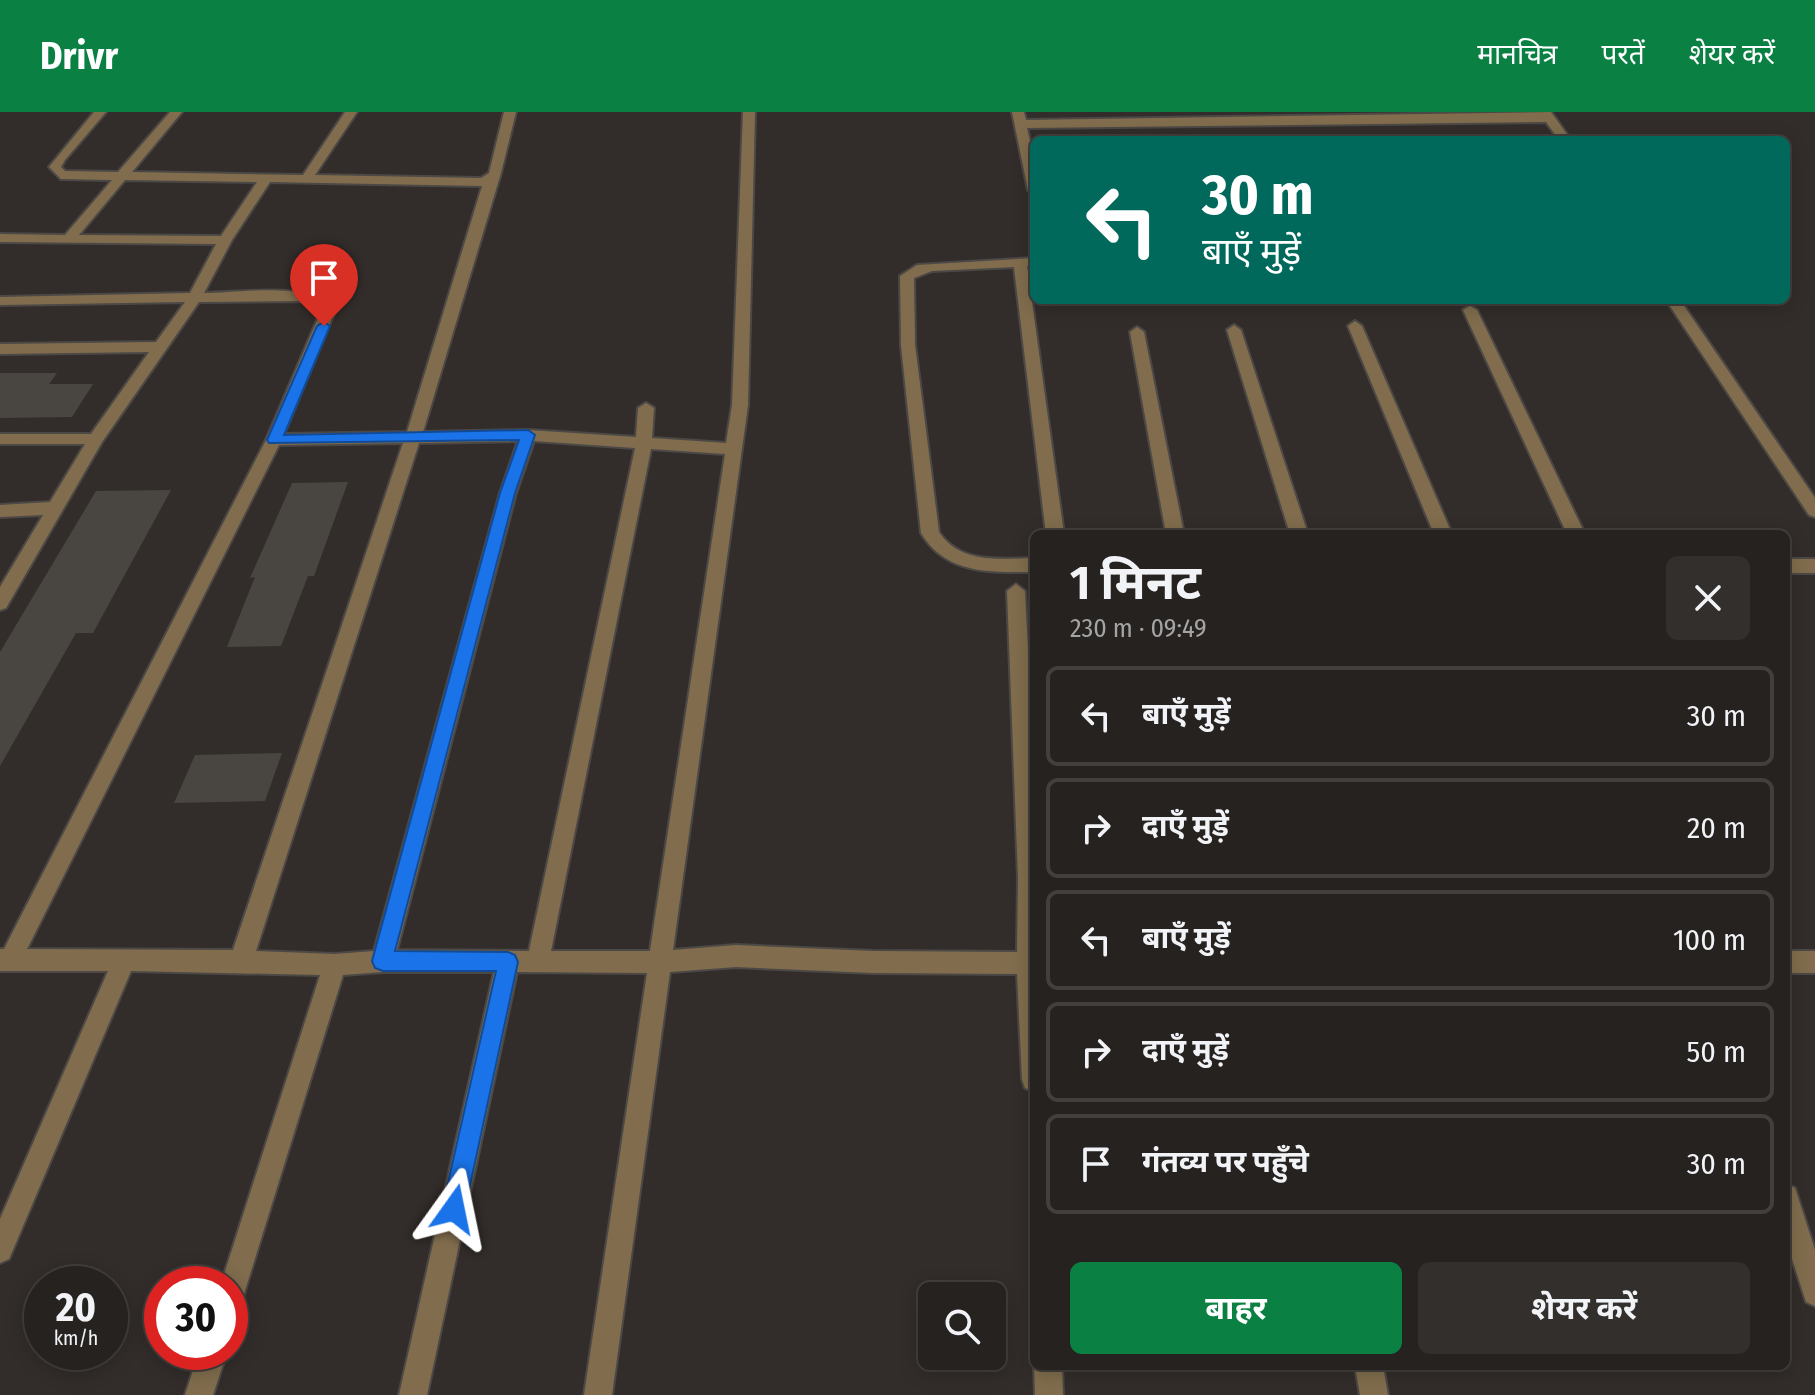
<!DOCTYPE html>
<html lang="hi">
<head>
<meta charset="utf-8">
<style>
  :root { --surface:#262220; --page:#322f2d; --text:#f1f3f6; --muted:#a4a4a5; --line:#423f3e; --accent:#0b8043 }
  body { margin:0; font-family:"Fira Sans Condensed","Noto Sans Devanagari",sans-serif; background:var(--page); color:var(--text); height:100vh; display:flex; flex-direction:column; font-size:30px; white-space:nowrap }
  * { box-sizing:border-box; margin:0 }
  p { font-size:26px; color:var(--muted) }
  .icon { flex:none; width:44px; height:44px; fill:none; stroke:currentColor; stroke-width:2; stroke-linecap:round; stroke-linejoin:round }
  .map { position:relative; flex:1; overflow:hidden }
  .side { position:absolute; left:1030px; top:418px; width:760px; height:840px; display:flex; flex-direction:column; background:var(--surface); border-radius:12px; box-shadow:0 4px 20px #0003,0 0 0 2px var(--line) }
  .side>* { flex:none }
  .banner { position:absolute; left:1030px; top:24px; width:760px; height:168px; border-radius:12px; box-shadow:0 4px 20px #0003,0 0 0 2px var(--line); background:#00695c; color:#fff; overflow:hidden }
  .buttons { position:absolute; left:918px; top:1170px; display:grid; gap:16px }
  .buttons a { display:grid; place-items:center; width:88px; height:88px; border-radius:12px; background:var(--surface); box-shadow:0 4px 20px #0003,0 0 0 2px var(--line); font-size:40px }
  .speed { position:absolute; left:24px; top:1154px; display:flex; gap:16px; font-size:40px; font-weight:700; text-align:center }
  .speed>* { display:grid; place-content:center; width:104px; height:104px; border-radius:50%; background:var(--surface); box-shadow:0 4px 20px #0003,0 0 0 2px var(--line); line-height:1 }
  .speed small { font-size:20px; font-weight:400 }
  .speed .limit { border:12px solid #d22; background:#fff; color:#111 }
  .pin { position:absolute; display:grid; place-items:center; width:68px; height:68px; color:#fff; margin:-82px -34px; border-radius:50% 50% 50% 0; rotate:-45deg; box-shadow:0 0 8px #0007 }
  .pin .icon { rotate:45deg }
  .me { position:absolute; width:88px; margin:-44px; rotate:12deg; stroke-linejoin:round; filter:drop-shadow(0 0 6px #0008) }
  .turn { display:flex; align-items:center; gap:28px; height:168px; padding:0 40px; font-size:36px }
  .turn .icon { width:104px; height:104px; stroke-width:2.5 }
  .turn b { display:block; font-size:56px; line-height:68px }
  .round { display:grid; place-items:center; flex:none; width:84px; height:84px; border-radius:12px; background:var(--page) }
  .summary { display:flex; align-items:center; justify-content:space-between; height:136px; padding:0 40px }
  h1 { font-size:48px; font-weight:700; line-height:60px }
  .action { display:flex; gap:16px; margin-top:auto; padding:16px 40px }
  .action a { flex:1; height:92px; border-radius:12px; background:var(--accent); color:#fff; font-size:32px; font-weight:700; line-height:92px; text-align:center }
  .action a+a { background:var(--page); color:var(--text) }
  ul { padding:0; list-style:none }
  li { display:flex; align-items:center; gap:24px; height:100px; margin:0 16px 12px; padding:0 24px; border:4px solid var(--line); border-radius:12px }
  li div { flex:1 }
  li b { display:block; font-size:30px }
  li em { font-style:normal }
  header { display:flex; align-items:center; gap:48px; box-sizing:border-box; height:112px; padding:0 40px; background:var(--accent); color:#fff }
  header strong { font-size:38px }
  nav { display:flex; gap:44px; margin-inline-start:auto; font-size:28px }
  .map>svg:first-child { display:block }
  .building { fill:#494641 }
  .lines { fill:none; stroke-linecap:round; stroke-linejoin:round }
  .minor-casing { stroke:#4c4845; stroke-width:4 }
  .minor { fill:#816d4d; fill-rule:evenodd }
  .route { fill:#1a73e8; stroke:#114b97; stroke-width:2 }
</style>
</head>
<body>
<header>
<strong>Drivr</strong>
<nav><a>मानचित्र</a><a>परतें</a><a>शेयर करें</a></nav>
</header>
<div class="map">
<svg width="1815" height="1283" viewBox="0 0 1815 1283">
  <rect width="100%" height="100%" fill="#322d2a"/>
  <path class="building" d="M0 261H57L49 272H93L72 305 0 306Z
    M348 370 314 464H308L281 534 227 535 255 465 250 466 292 371Z
    M171 378 93 521H76L0 654V540L96 379Z
    M282 641 265 689 174 691 195 643Z"/>
  <g class="lines">
    <g class="minor-casing">
      <path id="minor" d="M94 0H106L65 48 61 55 65 59 118 60 170 0H182L132 60 303 63 345 0H357L315 63 481 66 489 61 504 0H516L501 61 423 320 528 318 636 325 638 296 646 291 654 296 652 326 726 331 732 293 743 0H755L748 293 673 838 736 833 873 839 1017 840 1018 766 1007 479 1016 472 1025 479 1034 654V979L1025 976 1022 967 1017 862 873 861 736 855 670 860 612 1283H584L647 861 517 860 427 1283H399L494 860H383L343 863 243 1185 239 1194 230 1198V1172H221L320 863 131 859 9 1147 0 1151V1107L108 859H0V837H4L266 328 321 199 311 191 300 189 199 190 102 330 6 496 0 498V475L43 403 0 405V393L50 390 85 332H0V322H91L149 240 0 242V232L156 230 185 190 0 193V185L190 181 216 132 0 130V122L65 123 112 68 61 67 49 55ZM125 68 257 70 221 124 79 123ZM270 70 482 74 407 320 284 322 335 199C314 168 239 181 204 181L232 128ZM518 329 500 381 374 839 335 842 256 839 419 331ZM534 329 635 336 529 839 397 838 516 381ZM403 331 233 838 27 837 279 333ZM651 337 725 342 650 839H551Z
        M1012 0H1024L1026 8 1551 0 1571 28H1559L1546 10 1027 16 1034 47V82L1028 78Z
        M1034 146V154H1027L1064 422H1046L1014 155 932 159 914 166 915 233 939 420C960 452 1000 447 1034 446V460C991 460 946 463 921 421L901 233 900 164 917 153Z
        M1666 188H1680L1815 386V405L1809 403Z
        M1470 194 1477 198 1585 422H1567L1463 198Z
        M1355 209 1362 214 1452 422H1434L1348 214Z
        M1234 213 1241 218 1308 422H1290L1227 218Z
        M1137 215 1144 220 1184 422H1166L1130 220Z
        M1786 447H1815V461H1786Z
        M1786 839H1815V861H1786Z
        M1786 1072 1795 1076 1815 1138V1194L1806 1190 1786 1128Z
        M199 1240H227L213 1283H185Z
        M1034 1254H1062L1063 1283H1035Z
        M1355 1254H1383L1388 1283H1360Z"/>
    </g>
    <use href="#minor" class="minor"/>
  </g>
  <path class="route" d="M324 210 330 214 284 323 528 318 535 323 515 381 395 839 508 840 515 843 518 850 465 1097 462 1105 454 1109 446 1105 442 1097 496 859H383L375 856 372 849 500 381 519 328 269 331 267 328 317 214Z"/>
</svg>
<div class="buttons">
<a><svg class="icon" aria-label="search" viewBox="0 0 24 24"><circle cx="10" cy="10" r="6"/><path d="M15 15l6 6"/></svg></a>
</div>
<div class="speed"><div>20<small>km/h</small></div><div class="limit">30</div></div>
<div class="pin" style="left:324px;top:214px;background:#d93025"><svg class="icon" aria-label="arrive" viewBox="0 0 24 24"><path d="M6 21V4h12l-3 4 3 4H6"/></svg></div>
<svg class="me" style="left:454px;top:1097px" viewBox="-20 -20 40 40"><path d="M0-17L14 15 0 8-14 15z" fill="#1a73e8" stroke="#fff" stroke-width="4"/></svg>
<div class="banner">
<div class="turn"><svg class="icon" aria-label="left" viewBox="0 0 24 24"><path d="M17 20v-9H6M10 6l-5 5 5 5"/></svg><div><b>30 m</b>बाएँ मुड़ें</div></div>
</div>
<section class="side">
<div class="summary"><div><h1>1 मिनट</h1><p>230 m · 09:49</p></div><a class="round"><svg class="icon" aria-label="close" viewBox="0 0 24 24"><path d="M6 6l12 12M18 6L6 18"/></svg></a></div>
<ul>
<li><svg class="icon" aria-label="left" viewBox="0 0 24 24"><path d="M17 20v-9H6M10 6l-5 5 5 5"/></svg><div><b>बाएँ मुड़ें</b></div><em>30 m</em></li>
<li><svg class="icon" aria-label="right" viewBox="0 0 24 24"><path d="M7 20v-9h11M14 6l5 5-5 5"/></svg><div><b>दाएँ मुड़ें</b></div><em>20 m</em></li>
<li><svg class="icon" aria-label="left" viewBox="0 0 24 24"><path d="M17 20v-9H6M10 6l-5 5 5 5"/></svg><div><b>बाएँ मुड़ें</b></div><em>100 m</em></li>
<li><svg class="icon" aria-label="right" viewBox="0 0 24 24"><path d="M7 20v-9h11M14 6l5 5-5 5"/></svg><div><b>दाएँ मुड़ें</b></div><em>50 m</em></li>
<li><svg class="icon" aria-label="arrive" viewBox="0 0 24 24"><path d="M6 21V4h12l-3 4 3 4H6"/></svg><div><b>गंतव्य पर पहुँचे</b></div><em>30 m</em></li>
</ul>
<div class="action"><a>बाहर</a><a>शेयर करें</a></div>
</section>
</div>
</body>
</html>
